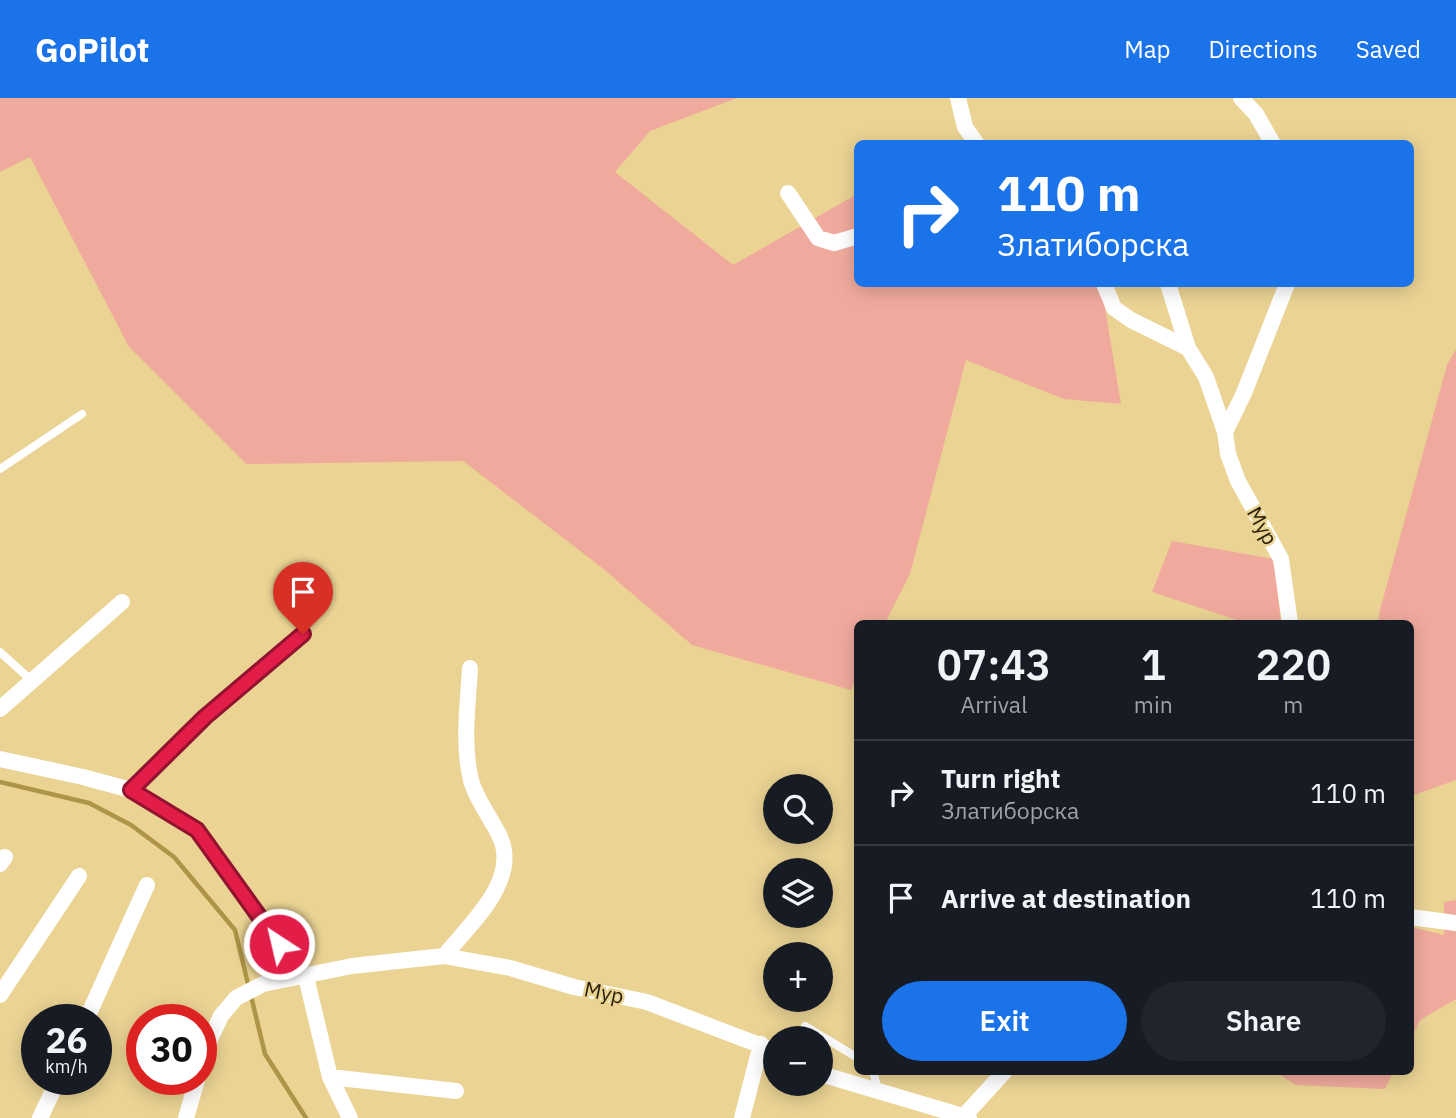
<!DOCTYPE html>
<html lang="en">
<head>
<meta charset="utf-8">
<style>
  :root { --surface:#171b24; --page:#20242c; --text:#f1f3f6; --muted:#9ea1a6; --line:#363941; --accent:#1a73e8 }
  body { margin:0; font-family:"IBM Plex Sans",sans-serif; background:var(--page); color:var(--text); height:100vh; display:flex; flex-direction:column; font-size:26px; white-space:nowrap }
  * { box-sizing:border-box; margin:0 }
  p { font-size:23px; color:var(--muted) }
  .icon { flex:none; width:38px; height:38px; fill:none; stroke:currentColor; stroke-width:2; stroke-linecap:round; stroke-linejoin:round }
  .map { position:relative; flex:1; overflow:hidden }
  .panel { position:absolute; left:854px; top:522px; width:560px; height:455px; display:flex; flex-direction:column; background:var(--surface); border-radius:10px; box-shadow:0 4px 18px #0003 }
  .panel>* { flex:none }
  .guide { position:absolute; left:854px; top:42px; width:560px; height:147px; border-radius:10px; box-shadow:0 4px 18px #0003; background:#1a73e8; color:#fff; overflow:hidden }
  .fabs { position:absolute; left:763px; top:676px; display:grid; gap:14px }
  .fabs a { display:grid; place-items:center; width:70px; height:70px; border-radius:50%; background:var(--surface); box-shadow:0 4px 18px #0003; font-size:35px }
  .speed { position:absolute; left:21px; top:906px; display:flex; gap:14px; font-size:35px; font-weight:700; text-align:center }
  .speed>* { display:grid; place-content:center; width:91px; height:91px; border-radius:50%; background:var(--surface); box-shadow:0 4px 18px #0003; line-height:1 }
  .speed small { font-size:18px; font-weight:400 }
  .speed .limit { border:10px solid #d22; background:#fff; color:#111 }
  .pin { position:absolute; display:grid; place-items:center; width:60px; height:60px; color:#fff; margin:-72px -30px; border-radius:50% 50% 50% 0; rotate:-45deg; box-shadow:0 0 7px #0007 }
  .pin .icon { rotate:45deg }
  .me { position:absolute; width:77px; margin:-38px; rotate:325deg; stroke-linejoin:round; filter:drop-shadow(0 0 5px #0008) }
  .turn { display:flex; align-items:center; gap:24px; height:147px; padding:0 28px; font-size:32px }
  .turn .icon { width:91px; height:91px; stroke-width:2.5 }
  .turn b { display:block; font-size:49px; line-height:60px }
  .eta { display:flex; justify-content:space-evenly; align-items:center; height:119px; text-align:center }
  .eta b { font-size:42px; font-weight:600; line-height:49px }
  .button { display:flex; gap:14px; margin-top:auto; padding:14px 28px }
  .button a { flex:1; height:80px; border-radius:42px; background:var(--accent); color:#fff; font-size:28px; font-weight:600; line-height:80px; text-align:center }
  .button a+a { background:var(--page); color:var(--text) }
  ul { padding:0; list-style:none }
  li { display:flex; align-items:center; gap:21px; height:105px; padding:0 28px; border-top:2px solid var(--line) }
  li div { flex:1 }
  li b { display:block; font-size:26px }
  li em { font-style:normal }
  header { display:flex; align-items:center; gap:42px; box-sizing:border-box; height:98px; padding:0 35px; background:var(--accent); color:#fff }
  header strong { font-size:33px }
  nav { display:flex; gap:38px; margin-inline-start:auto; font-size:24px }
  .map>svg:first-child { display:block }
  .green { fill:#f0aa9d }
  .lines { fill:none; stroke-linecap:round; stroke-linejoin:round }
  .stream { stroke:#ae9447; stroke-width:4.5 }
  .service { stroke:#fff; stroke-width:8 }
  .minor { stroke:#fff; stroke-width:16 }
  .route-casing { stroke:#92132f; stroke-width:18 }
  .route { stroke:#e11d48; stroke-width:12 }
  .labels { text-anchor:middle; stroke-width:5; stroke-linejoin:round; paint-order:stroke }
  .street-label { font-size:21px; fill:#292006; stroke:#ead393 }
</style>
</head>
<body>
<header>
<strong>GoPilot</strong>
<nav><a>Map</a><a>Directions</a><a>Saved</a></nav>
</header>
<div class="map">
<svg width="1456" height="1020" viewBox="0 0 1456 1020">
  <rect width="100%" height="100%" fill="#ead393"/>
  <path class="green" d="M0 0H737L650 33 615 74 733 167 857 96 858 186H1101L1121 306 1064 301 966 262 910 476 885 525H858L857 579 851 592 692 547 601 469 463 363 246 366 129 249 30 59 0 74Z
    M1456 251V682L1411 698 1410 525H1378L1380 512 1447 267Z
    M1172 443 1274 461 1281 525H1246L1152 494Z
    M1456 802V901L1420 922 1411 941V829L1444 837V804Z
    M1274 973H1394L1385 991 1296 987Z"/>
  <g class="lines">
    <path class="stream" d="M0 684 89 705 131 727 174 759 235 832 249 890
      M251 898 265 956 306 1020"/>
    <path class="service" d="M0 371 82 316
      M0 554 32 583
      M131 692 205 619 303 536
      M805 928 858 960
      M871 973 874 976 878 993"/>
    <path class="minor" d="M958 0 965 29 977 46
      M1241 0 1256 16 1273 46
      M788 95 818 140 834 145 858 138
      M1104 186 1114 210 1131 222 1188 250
      M1168 186 1188 250 1206 279 1225 334 1228 356 1238 383 1281 461 1290 525
      M1225 334 1244 295 1287 186
      M0 611 122 504
      M0 661 83 679 131 692 197 732 293 866 306 879
      M0 766 5 759
      M1410 819 1456 825
      M444 858C469 827 520 783 500 739 492 721 476 702 471 682 462 646 468 606 470 570
      M306 879 330 979 350 1020
      M0 897 79 778
      M86 922 147 787
      M201 969 211 939 221 918 236 900 263 886 352 868 444 858 510 870 574 889 647 904 775 953
      M821 976 969 1020
      M330 979 456 993
      M965 1017 1005 973
      M40 1020 58 982
      M186 1020 197 982
      M742 1020 761 946"/>
  </g>
  <g class="lines">
    <g class="route-casing">
      <path id="route" d="M279 846 197 732 131 692 205 619 303 536"/>
    </g>
    <use href="#route" class="route"/>
  </g>
  <g class="labels">
    <g class="street-label">
      <text transform="translate(1262 428) rotate(61)" y="7">Мур</text>
      <text transform="translate(604 895) rotate(12)" y="7">Мур</text>
    </g>
  </g>
</svg>
<div class="fabs">
<a><svg class="icon" aria-label="search" viewBox="0 0 24 24"><circle cx="10" cy="10" r="6"/><path d="M15 15l6 6"/></svg></a>
<a><svg class="icon" aria-label="layers" viewBox="0 0 24 24"><path d="M12 4l9 5-9 5-9-5zM3 14l9 5 9-5"/></svg></a>
<a>+</a>
<a>−</a>
</div>
<div class="speed"><div>26<small>km/h</small></div><div class="limit">30</div></div>
<div class="pin" style="left:303px;top:536px;background:#d93025"><svg class="icon" aria-label="arrive" viewBox="0 0 24 24"><path d="M6 21V4h12l-3 4 3 4H6"/></svg></div>
<svg class="me" style="left:279px;top:846px" viewBox="-20 -20 40 40"><circle r="17" fill="#e11d48" stroke="#fff" stroke-width="3"/><path d="M0-11L8 9 0 5-8 9z" fill="#fff"/></svg>
<div class="guide">
<div class="turn"><svg class="icon" aria-label="right" viewBox="0 0 24 24"><path d="M7 20v-9h11M14 6l5 5-5 5"/></svg><div><b>110 m</b>Златиборска</div></div>
</div>
<section class="panel">
<div class="eta">
<div><b>07:43</b><p>Arrival</p></div>
<div><b>1</b><p>min</p></div>
<div><b>220</b><p>m</p></div>
</div>
<ul>
<li><svg class="icon" aria-label="right" viewBox="0 0 24 24"><path d="M7 20v-9h11M14 6l5 5-5 5"/></svg><div><b>Turn right</b><p>Златиборска</p></div><em>110 m</em></li>
<li><svg class="icon" aria-label="arrive" viewBox="0 0 24 24"><path d="M6 21V4h12l-3 4 3 4H6"/></svg><div><b>Arrive at destination</b></div><em>110 m</em></li>
</ul>
<div class="button"><a>Exit</a><a>Share</a></div>
</section>
</div>
</body>
</html>
